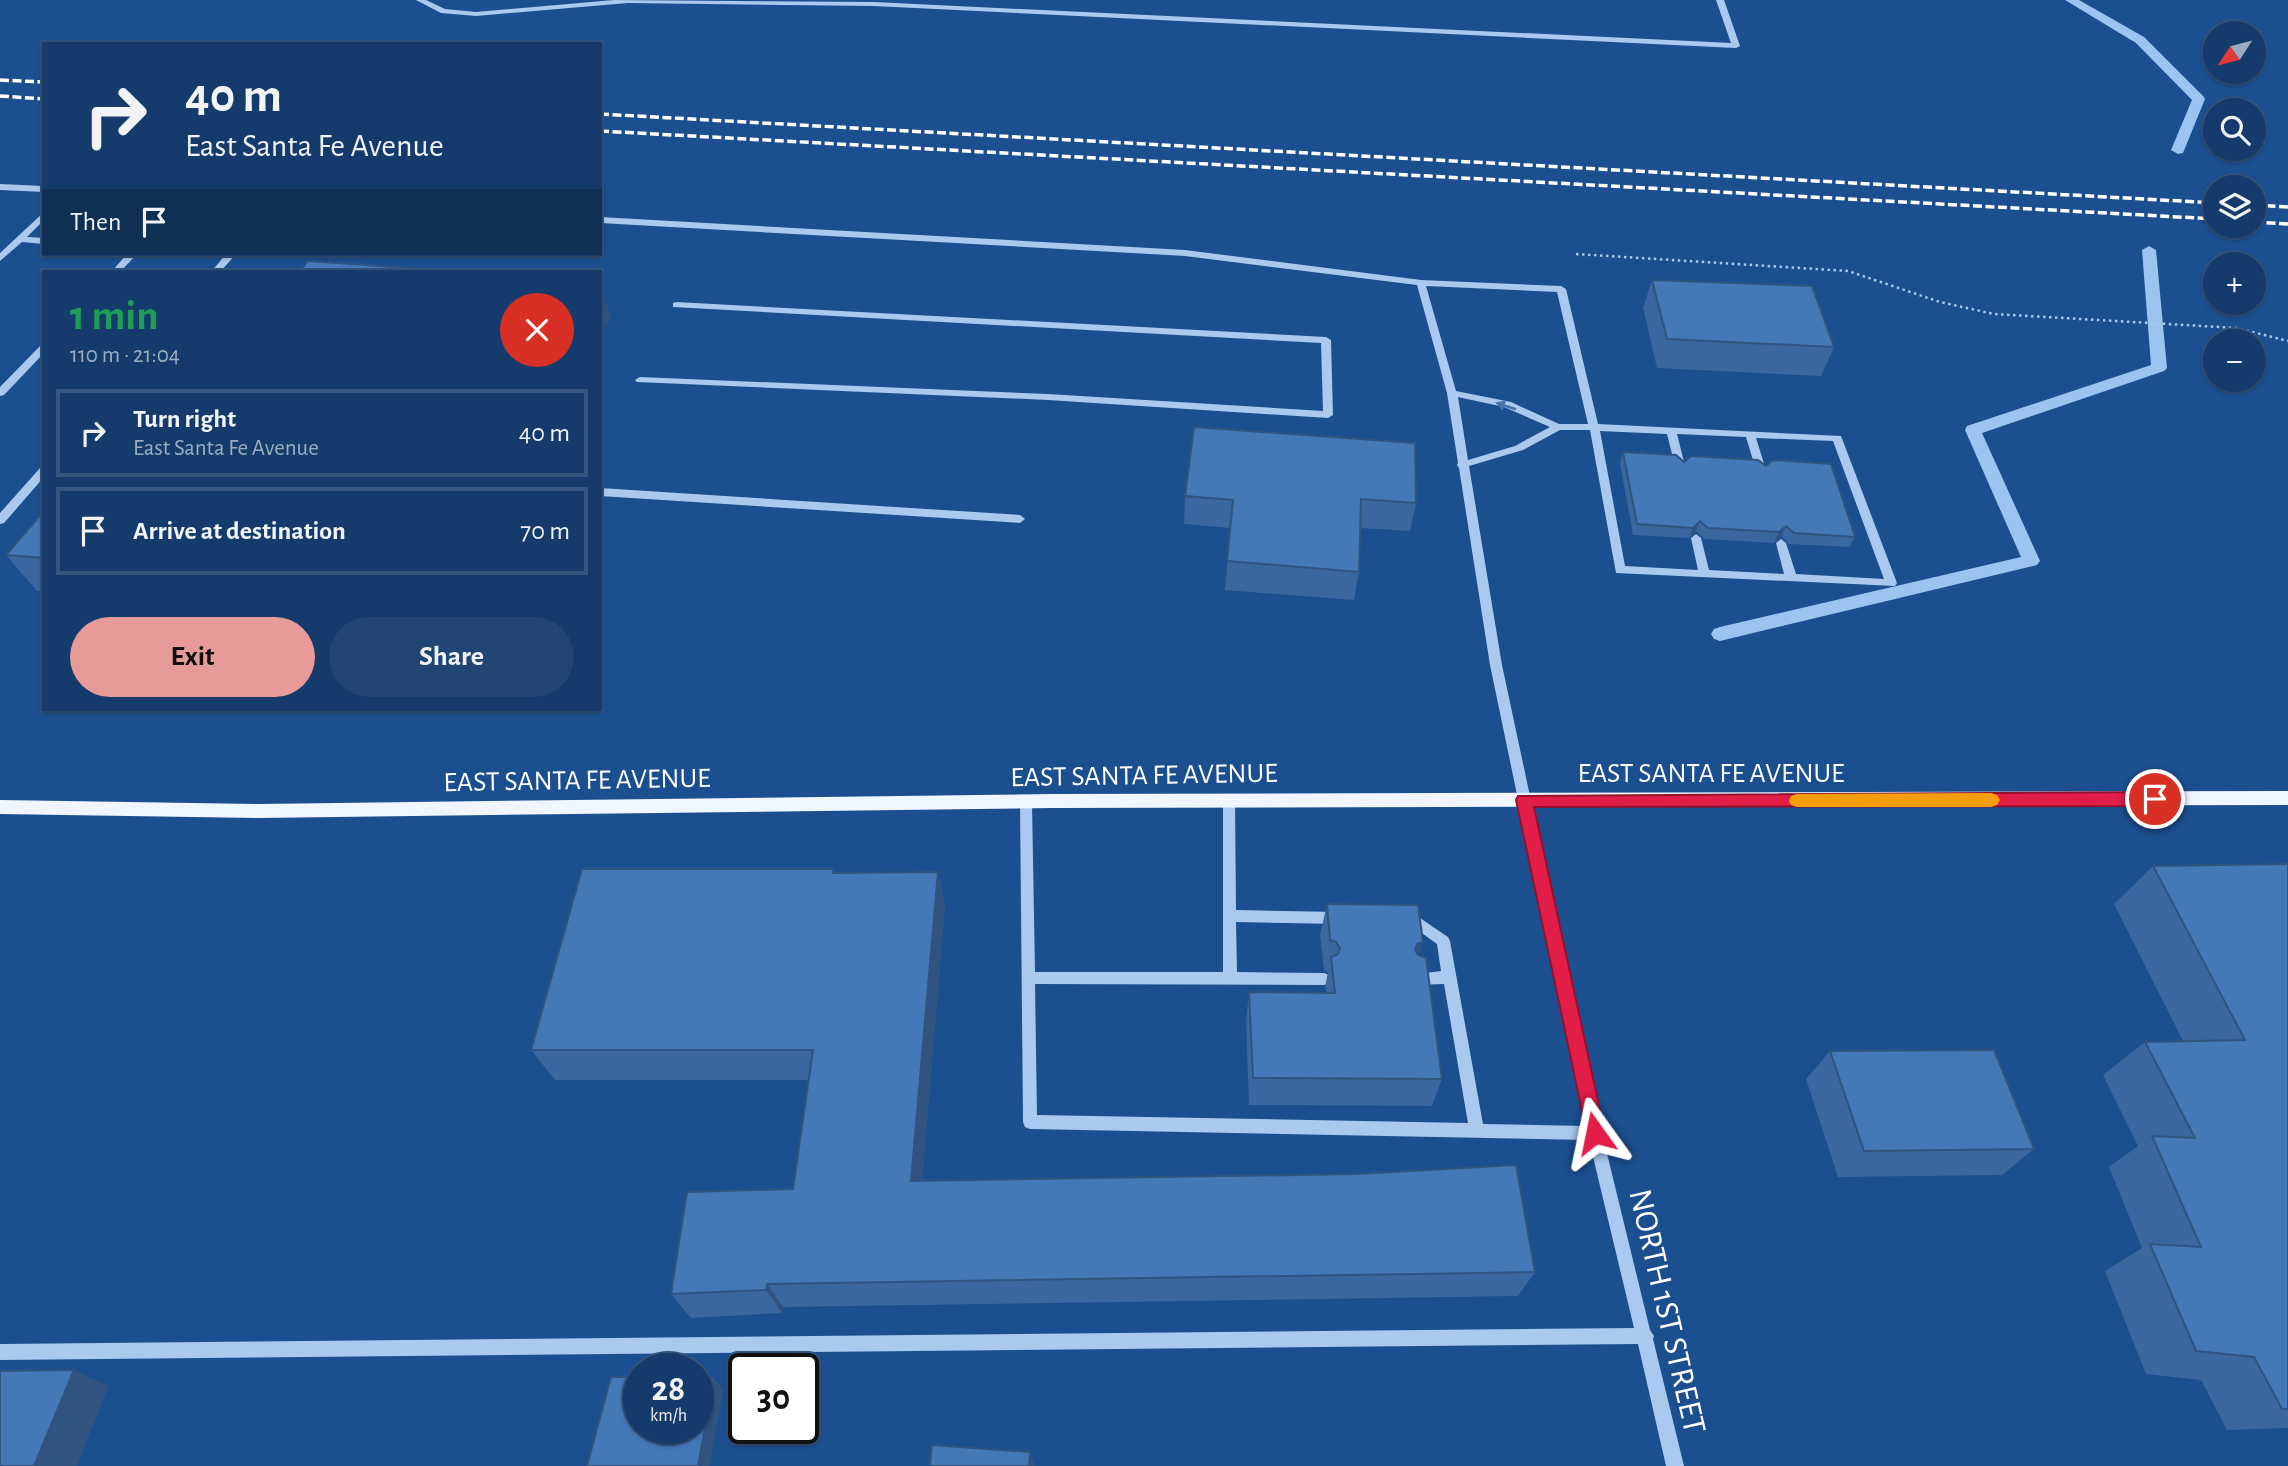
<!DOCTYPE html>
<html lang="en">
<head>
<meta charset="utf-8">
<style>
  :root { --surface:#143b6b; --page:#214673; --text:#f1f3f6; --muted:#9dadc1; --line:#33557e; --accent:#e69b98 }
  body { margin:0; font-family:"Alegreya Sans",sans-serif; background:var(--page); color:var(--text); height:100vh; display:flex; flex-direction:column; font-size:26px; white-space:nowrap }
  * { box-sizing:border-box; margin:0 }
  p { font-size:23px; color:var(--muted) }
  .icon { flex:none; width:38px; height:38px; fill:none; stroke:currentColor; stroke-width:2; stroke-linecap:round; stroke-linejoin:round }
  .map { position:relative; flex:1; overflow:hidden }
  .drawer { position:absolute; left:42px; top:270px; width:560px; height:441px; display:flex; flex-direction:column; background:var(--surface); border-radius:0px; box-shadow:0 2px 5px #0004,0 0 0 2px var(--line) }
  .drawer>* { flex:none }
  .guide { position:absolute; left:42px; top:42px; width:560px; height:214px; border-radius:0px; box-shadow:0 2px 5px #0004,0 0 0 2px var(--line); background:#143b6b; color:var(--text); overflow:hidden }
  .needle { width:46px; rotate:234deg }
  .fabs { position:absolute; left:2203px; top:21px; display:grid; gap:14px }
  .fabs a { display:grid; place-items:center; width:63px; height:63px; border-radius:50%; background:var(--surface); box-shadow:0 2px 5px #0004,0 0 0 2px var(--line); font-size:35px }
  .speed { position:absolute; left:623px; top:1353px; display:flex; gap:14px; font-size:35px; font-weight:700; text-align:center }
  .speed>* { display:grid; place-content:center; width:91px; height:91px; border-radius:50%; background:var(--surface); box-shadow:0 2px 5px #0004,0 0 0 2px var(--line); line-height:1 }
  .speed small { font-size:18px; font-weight:400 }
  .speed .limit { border:4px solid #111; border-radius:10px; background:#fff; color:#111 }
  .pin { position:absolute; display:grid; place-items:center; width:60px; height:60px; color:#fff; margin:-30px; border:4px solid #fff; border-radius:50%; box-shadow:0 2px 7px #0007 }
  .me { position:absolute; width:77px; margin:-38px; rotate:348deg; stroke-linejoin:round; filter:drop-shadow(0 0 5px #0008) }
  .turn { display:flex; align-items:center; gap:24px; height:147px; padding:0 28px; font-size:32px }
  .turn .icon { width:91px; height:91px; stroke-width:2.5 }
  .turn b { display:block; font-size:49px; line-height:60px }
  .then { display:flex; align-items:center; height:66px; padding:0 28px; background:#0003; gap:14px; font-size:26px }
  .round { display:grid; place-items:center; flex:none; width:74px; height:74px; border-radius:37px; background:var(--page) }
  .summary { display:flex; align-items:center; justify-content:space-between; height:119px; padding:0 28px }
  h1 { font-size:42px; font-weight:700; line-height:52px; color:#1e9e55 }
  .action { display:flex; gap:14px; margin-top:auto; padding:14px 28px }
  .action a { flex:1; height:80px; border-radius:42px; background:var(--accent); color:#111; font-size:28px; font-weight:700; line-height:80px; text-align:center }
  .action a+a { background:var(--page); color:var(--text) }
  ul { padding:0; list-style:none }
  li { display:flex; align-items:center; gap:21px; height:88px; margin:0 14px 10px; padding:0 14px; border:4px solid var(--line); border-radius:0px }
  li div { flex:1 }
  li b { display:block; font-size:26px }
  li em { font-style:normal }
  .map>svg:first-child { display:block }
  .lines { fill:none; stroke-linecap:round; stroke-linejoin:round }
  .stream { fill:#9cc4f0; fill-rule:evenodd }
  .path { stroke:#a9c9ee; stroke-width:2.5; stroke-dasharray:2.5 3.5; stroke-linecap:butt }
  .minor { fill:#a9c9ee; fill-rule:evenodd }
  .major { fill:#f0f6ff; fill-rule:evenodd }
  .rail { stroke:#fff; stroke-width:3.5; stroke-dasharray:9 3.5; stroke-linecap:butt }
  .wall { fill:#3a679d }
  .shaded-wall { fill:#305480 }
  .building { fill:#4478b7; stroke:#305480; stroke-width:2 }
  .oneway { fill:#4674ac }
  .route { fill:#e11d48; stroke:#92132f; stroke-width:2 }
  .slow { fill:#f59e0b }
  .labels { text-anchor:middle; stroke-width:5; stroke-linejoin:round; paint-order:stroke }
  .street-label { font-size:28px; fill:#fff; stroke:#1b4f8f }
  .near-street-label { font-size:33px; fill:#fff; stroke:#1b4f8f }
</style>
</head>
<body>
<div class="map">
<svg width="2288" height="1466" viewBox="0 0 2288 1466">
  <rect width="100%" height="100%" fill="#1b4f8f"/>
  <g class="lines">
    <path class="stream" d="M2065 0H2079L2144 37 2203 96 2205 99 2183 153 2178 154 2171 150 2192 100 2136 43Z
      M2149 246 2156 250 2167 368 2164 371 1982 433 2040 561 2037 565 1720 641 1714 639 1711 634 1714 629 1720 627 2021 557 1965 430 1967 426 2151 365 2142 250Z"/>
    <path class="path" d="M1576 254 1848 271 1940 302 1994 314 2237 328 2288 341"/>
    <path class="minor" d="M416 0H426L445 9 476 12 614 0 874 2 1731 43 1716 0H1724L1740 46 1736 48 874 6 628 3 476 16 441 13Z
      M0 184 44 186V192L0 190Z
      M44 212V220L27 237 44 238V244L22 242 0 261V253Z
      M600 217 1185 250 1421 280 1561 286 1566 289 1598 424 1841 436 1897 583 1895 586 1616 573 1590 430H1560L1523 450 1469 466 1502 665 1602 1133 1650 1330 1654 1336 1653 1339 1684 1466H1666L1638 1344 0 1360V1344L1634 1328 1589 1140 1030 1129 1025 1127 1023 1122 1020 803 1022 799H1030L1032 803 1035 972H1223V801L1225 797H1233L1235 801 1236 910 1338 912 1343 914 1345 918 1343 922 1338 924 1236 922 1237 972 1324 973 1329 975 1331 979 1329 983 1324 985 1035 984 1037 1115 1468 1123 1444 984 1415 985 1410 983 1408 979 1410 975 1441 971 1437 944 1412 926 1403 924 1401 920 1403 916 1414 914 1448 937 1450 941 1483 1124 1586 1126 1490 665 1459 468 1457 465 1458 463 1447 393 1417 285 1185 256 600 223ZM1426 286 1557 292 1588 424H1559L1511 402 1456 391ZM1458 397 1504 407 1550 427 1515 446 1468 460ZM1600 431 1667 434 1675 466 1680 470 1685 466 1677 434 1746 437 1756 470 1761 474 1766 470 1756 438 1833 441 1884 579 1796 574 1786 543 1781 539 1776 543 1784 574 1709 570 1701 538 1696 534 1691 538 1698 570 1625 566Z
      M127 254H137L121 271H112Z
      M226 254H236L221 271H212Z
      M676 302 1326 337 1331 340 1333 415 1328 418 1048 400 637 382 635 380 640 377 1048 394 1323 411 1321 343 673 307V303Z
      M44 344V353L4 395 0 396V387L41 345Z
      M44 467V477L4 523 0 524V513L40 468Z
      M600 488 1020 515 1025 519 1020 523 600 496Z"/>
    <path class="major" d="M2288 791V805L1053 808 259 818 0 814V800L259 804 1053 794Z"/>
    <path class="rail" d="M0 80 44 82
      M0 96 44 99
      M600 114 2216 203
      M600 131 2216 219
      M2254 205 2288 207
      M2254 222 2288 224"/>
  </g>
  <path class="wall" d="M1652 280 1834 347 1821 376 1657 368 1643 308Z
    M1194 427 1416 503 1410 531 1360 528 1359 572 1354 600 1225 590 1230 528 1184 524 1185 496Z
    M1623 452 1684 462 1855 537 1849 547 1789 544 1781 536 1774 543 1704 539 1696 531 1689 538 1633 535 1620 463Z
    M44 511V591H37L6 555Z
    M2288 864V1428L2227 1430 2201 1380 2146 1374 2105 1271 2142 1248 2109 1167 2138 1146 2103 1075 2145 1042 2183 1041 2114 904 2153 866Z
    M833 869 835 873 938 872 945 906 922 1181 1535 1272 1518 1296 783 1307 782 1313 691 1318 671 1294 793 1189 808 1080H555L531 1050Z
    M1327 904 1419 956 1442 1079 1432 1106 1249 1105 1246 1021 1249 992H1326L1325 987 1328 972 1324 970 1320 935Z
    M1830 1051 2034 1149 2002 1175 1838 1177 1806 1079Z"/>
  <path class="shaded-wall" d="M600 286 611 317 600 336Z
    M1700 521 1696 531 1689 538 1693 528Z
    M1786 526 1781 536 1774 543 1779 532Z
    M938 872 945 906 920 1208 911 1181Z
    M1423 942 1414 972 1408 974 1417 944Z
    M767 1284 783 1307 782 1313 766 1290Z
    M74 1370 109 1386 77 1466H34Z
    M714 1378 723 1389 710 1466H698Z
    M1030 1452 1035 1466H1029Z"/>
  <path class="building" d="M308 261 452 271H300Z
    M1652 280 1812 286 1834 347 1667 339Z
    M1194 427 1415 443 1416 503 1361 499 1359 572 1227 561 1233 500 1185 496Z
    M1623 452 1676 455 1684 462 1691 456 1758 460 1766 466 1773 460 1831 464 1855 537 1794 533 1786 526 1779 532 1708 528 1700 521 1693 528 1637 524Z
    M44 511V558L6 555Z
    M2288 864V1409H2282L2254 1357 2196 1351 2150 1244 2201 1247 2152 1136 2195 1138 2145 1042 2245 1040 2153 866Z
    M582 869H833V873L938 872 911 1181 1358 1174 1516 1165 1535 1272 767 1284 766 1290 671 1294 687 1192 793 1189 813 1050H531Z
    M1327 904 1418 905 1423 942 1417 944 1415 950 1418 955 1426 958 1442 1079 1253 1078 1249 992 1335 993 1331 957 1338 954 1340 948 1336 942 1330 940Z
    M1994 1050 2034 1149 1864 1151 1830 1051Z
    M74 1370 34 1466H0V1371Z
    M611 1377H639V1428H698V1378H714L698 1466H587Z
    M932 1445 1030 1452 1029 1466H930Z"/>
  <defs><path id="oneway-solid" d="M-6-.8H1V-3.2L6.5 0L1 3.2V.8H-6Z" transform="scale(1.75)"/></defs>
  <use class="oneway" href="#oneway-solid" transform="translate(1506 406) rotate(-162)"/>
  <path class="route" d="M2155 792 2160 794 2163 799 2160 804 2155 806 1534 807 1605 1133 1602 1139 1595 1142 1588 1139 1516 800 1518 796Z"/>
  <path class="slow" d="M1991 793 1997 795 2000 800 1997 805 1991 807H1797L1791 805 1789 801 1791 796 1797 794Z"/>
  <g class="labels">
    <g class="street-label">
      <text x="1711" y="782">EAST SANTA FE AVENUE</text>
      <text transform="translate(1144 774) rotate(-1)" y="10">EAST SANTA FE AVENUE</text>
      <text transform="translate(577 779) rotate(-1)" y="10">EAST SANTA FE AVENUE</text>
    </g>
    <g class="near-street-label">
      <text transform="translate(1669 1311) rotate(77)" y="12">NORTH 1ST STREET</text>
    </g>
  </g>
</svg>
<div class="fabs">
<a><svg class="needle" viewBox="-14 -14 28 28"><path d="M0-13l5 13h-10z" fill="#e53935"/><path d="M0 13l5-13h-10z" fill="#9dadc1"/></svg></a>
<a><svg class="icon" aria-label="search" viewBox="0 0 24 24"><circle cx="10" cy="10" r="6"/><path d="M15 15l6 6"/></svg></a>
<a><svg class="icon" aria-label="layers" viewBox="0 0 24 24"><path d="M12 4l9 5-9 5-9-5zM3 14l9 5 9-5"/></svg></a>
<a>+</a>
<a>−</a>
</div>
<div class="speed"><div>28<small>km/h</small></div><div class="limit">30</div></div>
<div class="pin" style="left:2155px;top:799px;background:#d93025"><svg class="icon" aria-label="arrive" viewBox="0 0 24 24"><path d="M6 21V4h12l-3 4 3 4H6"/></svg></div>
<svg class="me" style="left:1595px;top:1133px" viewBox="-20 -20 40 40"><path d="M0-17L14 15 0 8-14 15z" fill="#e11d48" stroke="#fff" stroke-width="4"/></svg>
<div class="guide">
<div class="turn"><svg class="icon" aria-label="right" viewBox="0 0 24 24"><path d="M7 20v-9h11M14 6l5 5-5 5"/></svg><div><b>40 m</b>East Santa Fe Avenue</div></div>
<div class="then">Then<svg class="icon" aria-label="arrive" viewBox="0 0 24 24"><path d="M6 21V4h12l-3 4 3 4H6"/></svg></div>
</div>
<section class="drawer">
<div class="summary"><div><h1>1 min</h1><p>110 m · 21:04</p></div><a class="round" style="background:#d93025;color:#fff"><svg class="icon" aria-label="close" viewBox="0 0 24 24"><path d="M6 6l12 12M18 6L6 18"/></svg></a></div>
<ul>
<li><svg class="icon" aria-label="right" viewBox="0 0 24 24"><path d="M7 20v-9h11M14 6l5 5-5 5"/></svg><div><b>Turn right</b><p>East Santa Fe Avenue</p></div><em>40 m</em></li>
<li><svg class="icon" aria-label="arrive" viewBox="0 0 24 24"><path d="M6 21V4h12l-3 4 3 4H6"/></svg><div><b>Arrive at destination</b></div><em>70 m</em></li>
</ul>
<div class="action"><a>Exit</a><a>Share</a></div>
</section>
</div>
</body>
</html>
